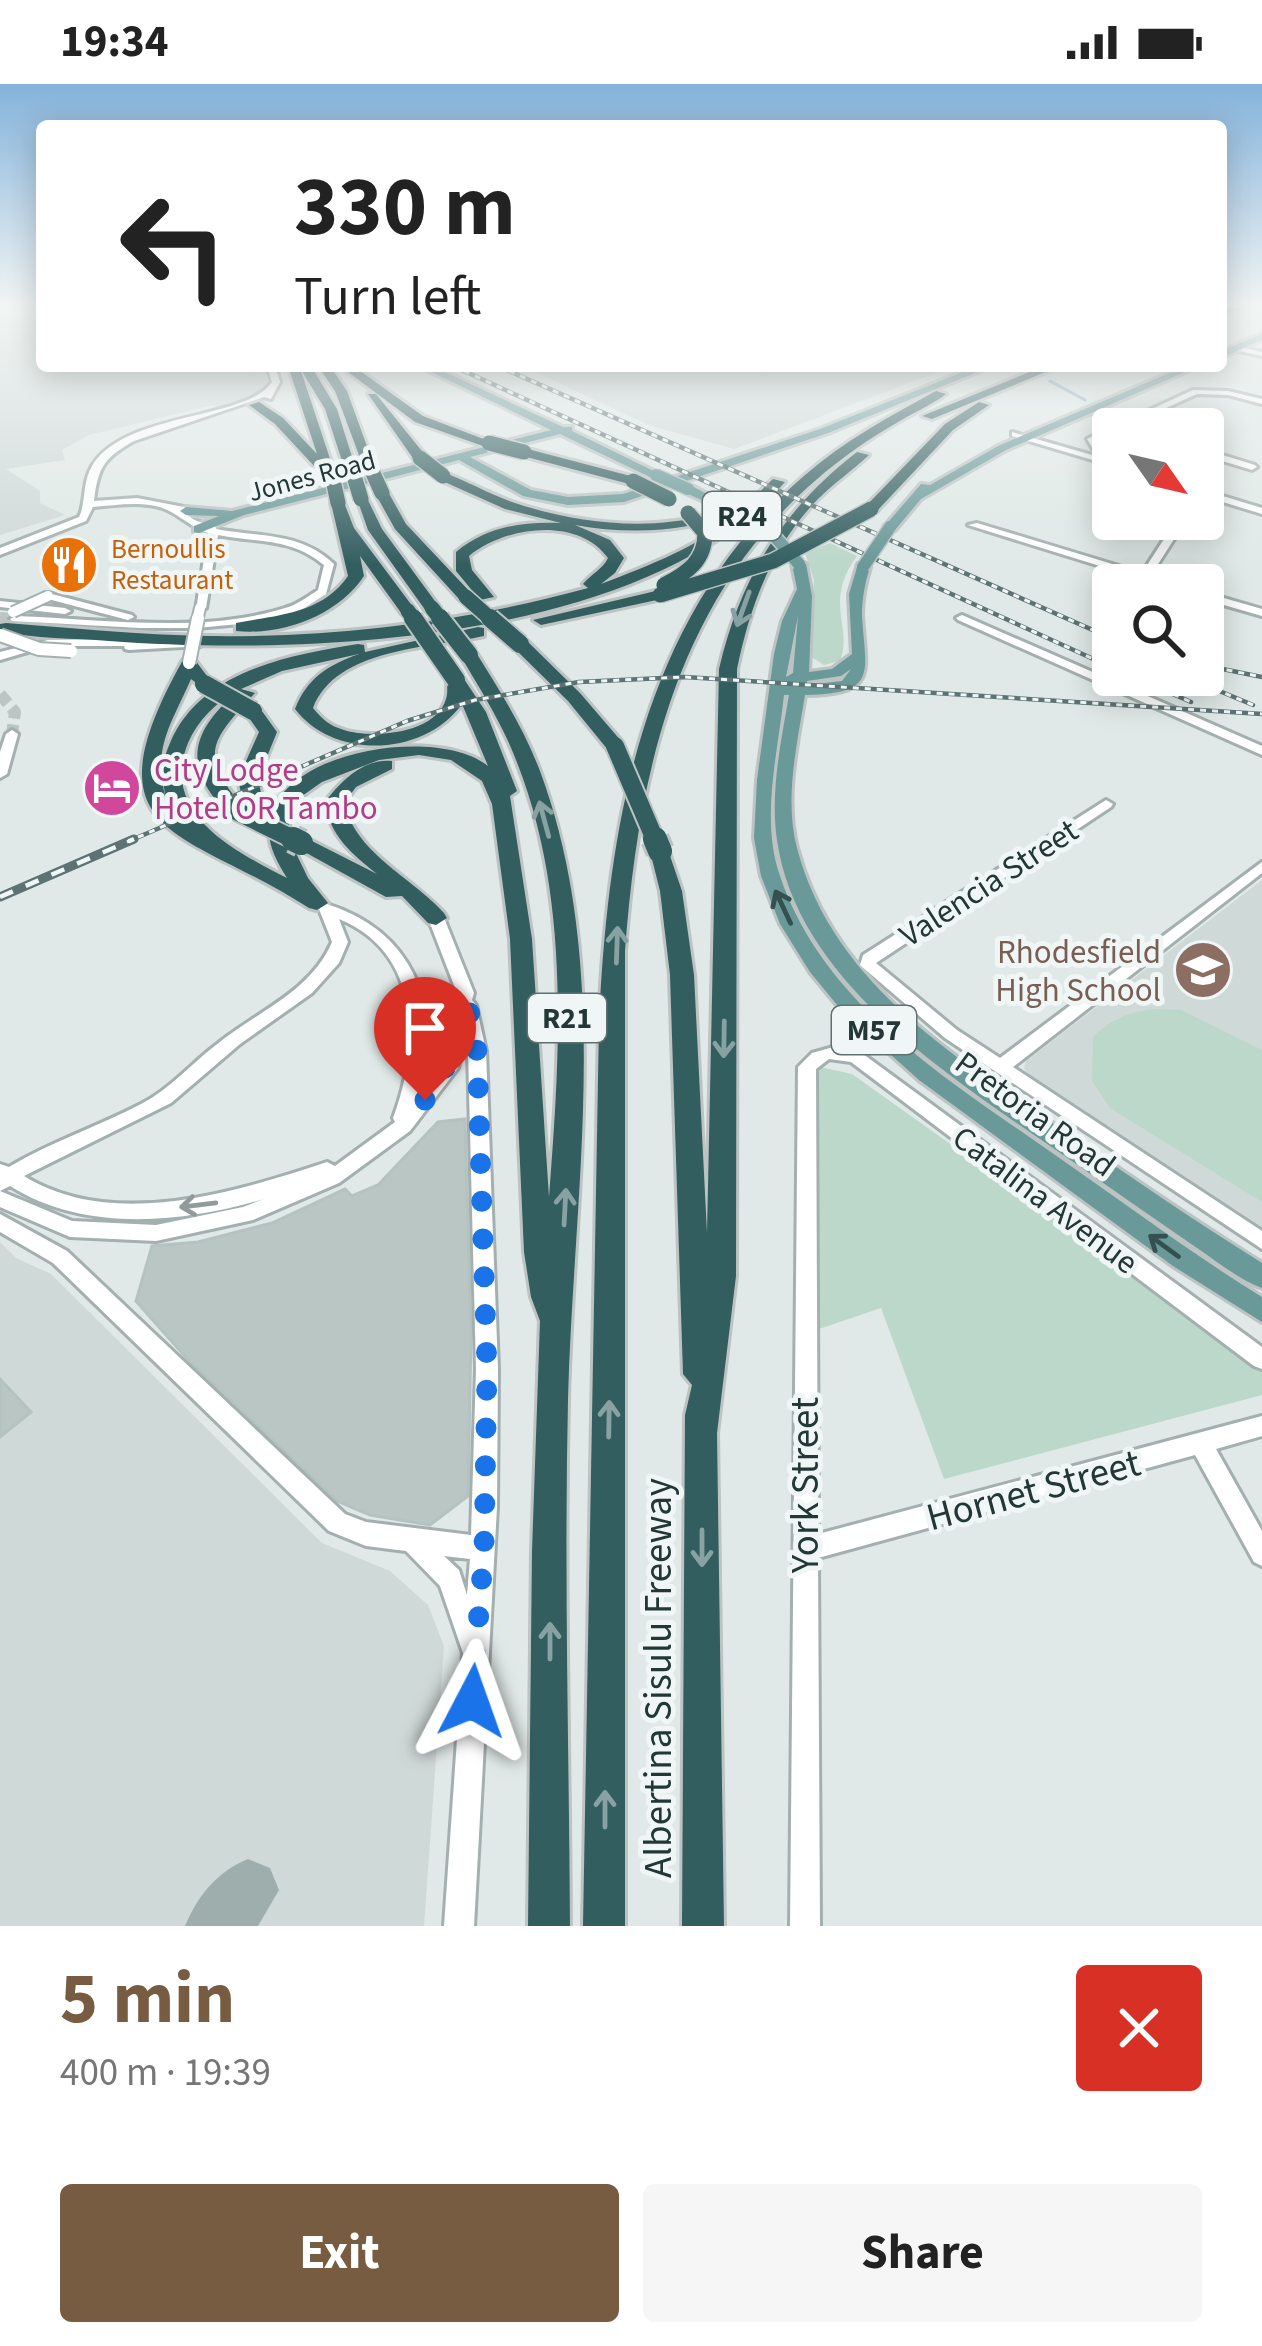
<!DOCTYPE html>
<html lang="en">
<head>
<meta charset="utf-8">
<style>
  :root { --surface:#fff; --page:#f6f6f6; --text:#222; --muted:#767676; --accent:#775c41 }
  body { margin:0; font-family:"Source Sans 3",sans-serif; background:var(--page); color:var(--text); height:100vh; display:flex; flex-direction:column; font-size:45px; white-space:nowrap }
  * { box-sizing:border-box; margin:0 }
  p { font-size:39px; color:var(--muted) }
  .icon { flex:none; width:66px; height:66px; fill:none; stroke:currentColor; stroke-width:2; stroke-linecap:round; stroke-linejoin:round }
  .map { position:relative; height:1842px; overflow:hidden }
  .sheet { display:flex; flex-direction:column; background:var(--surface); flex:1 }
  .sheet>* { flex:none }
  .top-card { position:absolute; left:36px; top:36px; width:1191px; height:252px; border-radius:12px; box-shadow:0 6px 30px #0003; background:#fff; color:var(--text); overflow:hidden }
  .needle { width:78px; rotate:124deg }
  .buttons { position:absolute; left:1092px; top:324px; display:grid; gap:24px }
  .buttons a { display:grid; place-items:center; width:132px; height:132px; border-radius:12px; background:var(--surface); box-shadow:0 6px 30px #0003; font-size:60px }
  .pin { position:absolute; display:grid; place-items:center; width:102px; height:102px; color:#fff; margin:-123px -51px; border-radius:50% 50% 50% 0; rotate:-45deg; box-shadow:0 0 12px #0007 }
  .pin .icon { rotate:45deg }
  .me { position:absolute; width:132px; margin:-66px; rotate:4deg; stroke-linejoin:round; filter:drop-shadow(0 0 9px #0008) }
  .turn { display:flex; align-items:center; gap:42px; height:252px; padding:0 60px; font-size:54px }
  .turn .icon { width:156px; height:156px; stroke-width:2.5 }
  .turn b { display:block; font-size:84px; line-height:102px }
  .round { display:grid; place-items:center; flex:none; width:126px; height:126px; border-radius:12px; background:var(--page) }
  .headline { display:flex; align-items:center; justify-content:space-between; height:204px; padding:0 60px }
  h1 { font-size:72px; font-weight:700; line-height:90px; color:var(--accent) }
  .action { display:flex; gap:24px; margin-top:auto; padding:24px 60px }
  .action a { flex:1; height:138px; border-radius:12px; background:var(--accent); color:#fff; font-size:48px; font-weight:700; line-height:138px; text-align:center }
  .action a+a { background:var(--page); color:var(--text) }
  .status { display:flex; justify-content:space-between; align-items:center; height:84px; padding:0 60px; background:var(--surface); direction:ltr }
  .status svg { height:33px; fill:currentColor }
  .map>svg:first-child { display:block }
  .built { fill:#cfd9d7 }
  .green { fill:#bcd8ca }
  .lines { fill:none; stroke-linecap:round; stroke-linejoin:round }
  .stream { stroke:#8eb0c8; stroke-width:3 }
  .taxiway { fill:#9eaead; fill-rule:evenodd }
  .building { fill:#b9c6c4; stroke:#b4c2c0; stroke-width:3 }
  .minor-tunnel-far1 { stroke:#bac5c4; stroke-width:10; stroke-dasharray:10 4.5; stroke-linecap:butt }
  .minor-tunnel { stroke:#bac5c4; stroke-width:12; stroke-dasharray:12 6; stroke-linecap:butt }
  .minor-casing { stroke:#a4b0af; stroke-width:6 }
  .major-casing { stroke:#bdc3c3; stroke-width:6 }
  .highway-casing { stroke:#bdc3c3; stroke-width:6 }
  .minor { fill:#fff; fill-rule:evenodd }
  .major { fill:#6a9999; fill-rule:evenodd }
  .highway { fill:#335e60; fill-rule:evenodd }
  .rail-far1-casing { stroke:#5d7373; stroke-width:4.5 }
  .rail-casing { stroke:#5d7373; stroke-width:9 }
  .rail-far1 { stroke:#f0f6f5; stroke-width:3; stroke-dasharray:6; stroke-linecap:butt }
  .rail { stroke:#f0f6f5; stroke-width:4.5; stroke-dasharray:14; stroke-linecap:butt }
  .minor-bridge-far1-casing { stroke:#a4b0af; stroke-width:14; stroke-linecap:butt }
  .minor-bridge-casing { stroke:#a4b0af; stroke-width:16; stroke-linecap:butt }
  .major-bridge-casing { stroke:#bdc3c3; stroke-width:15; stroke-linecap:butt }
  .highway-bridge-far3-casing { stroke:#bdc3c3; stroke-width:15; stroke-linecap:butt }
  .highway-bridge-far2-casing { stroke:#bdc3c3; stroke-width:18; stroke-linecap:butt }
  .highway-bridge-far1-casing { stroke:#bdc3c3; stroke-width:22; stroke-linecap:butt }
  .highway-bridge-casing { stroke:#bdc3c3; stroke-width:30; stroke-linecap:butt }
  .minor-bridge-far1 { stroke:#fff; stroke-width:10 }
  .minor-bridge { stroke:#fff; stroke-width:12 }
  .major-bridge { stroke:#6a9999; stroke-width:12 }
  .highway-bridge-far3 { stroke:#335e60; stroke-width:12 }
  .highway-bridge-far2 { stroke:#335e60; stroke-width:15 }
  .highway-bridge-far1 { stroke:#335e60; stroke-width:18 }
  .highway-bridge { stroke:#335e60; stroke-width:24 }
  .oneway { stroke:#88a2a3 }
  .oneway2 { stroke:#355050 }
  .oneway3 { stroke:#919b9b }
  .route { stroke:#1a73e8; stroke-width:21; stroke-dasharray:0 37.8 }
  .labels { text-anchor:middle; stroke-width:10; stroke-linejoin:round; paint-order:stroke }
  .far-street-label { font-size:27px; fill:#233737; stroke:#f0f6f5 }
  .far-food-label { font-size:27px; fill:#c56008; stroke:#f0f6f5; text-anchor:start }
  .shield { fill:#f0f6f5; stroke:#607070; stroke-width:3 }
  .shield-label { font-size:30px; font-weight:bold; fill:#233737 }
  .hotel-label { font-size:33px; fill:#b23c85; stroke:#f0f6f5; text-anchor:start }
  .street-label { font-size:33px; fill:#233737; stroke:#f0f6f5 }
  .education-label { font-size:33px; fill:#785e54; stroke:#f0f6f5; text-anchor:end }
  .near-street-label { font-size:39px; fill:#233737; stroke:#f0f6f5 }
</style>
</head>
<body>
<div class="status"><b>19:34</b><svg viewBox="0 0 49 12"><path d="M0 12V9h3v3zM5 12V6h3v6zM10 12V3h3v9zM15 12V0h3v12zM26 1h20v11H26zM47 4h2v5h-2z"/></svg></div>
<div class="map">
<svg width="1262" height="1842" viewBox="0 0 1262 1842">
  <rect width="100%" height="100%" fill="#e0e9e7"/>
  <path class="built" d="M0 223H42V282H263L268 299 265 306 235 323 221 326 213 321 89 351 62 366 65 376 6 385 40 407V419L65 431 0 451Z
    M523 282H954L734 365 648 341Z
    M1262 796V1146L1033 997 1024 985 1026 977Z
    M0 1158 16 1174 51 1190 322 1459 390 1487 428 1521 444 1562 424 1842H0Z"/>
  <path class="green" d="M830 459 857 472C823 518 853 542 840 577L824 581 810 572 814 496 805 469Z
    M1156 925 1181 926 1262 966V1118L1110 1024 1092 997 1093 953C1112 934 1130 928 1156 925Z
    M820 983 852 990 1262 1282V1311L944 1395 881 1224 819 1245 812 1004Z"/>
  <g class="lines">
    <path class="stream" d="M1050 297 1085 316"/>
    <path class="taxiway" d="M248 1775 270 1784 279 1806 258 1842H185C198 1811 217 1788 248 1775Z"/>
  </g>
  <path class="building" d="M465 1035 471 1249 468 1412 430 1441 370 1431 337 1417 190 1278 136 1217 152 1162 198 1158 272 1139 345 1105 352 1112 378 1101 438 1038Z
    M0 1295 31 1328 0 1353Z"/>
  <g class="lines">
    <path class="minor-tunnel-far1" d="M0 533 15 534"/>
    <path class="minor-tunnel" d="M0 610 15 628 12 650"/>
    <g class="minor-casing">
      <path id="minor" d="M1235 262 1262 268V272L1235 266Z
        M267 282H275L280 298 271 315 264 313 134 357C104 374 98 383 94 417L137 414 184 423 189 426 185 429C195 438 202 439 215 441L216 445C259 453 301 448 334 480L326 510 298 528 250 539 197 544H140L12 537 10 535 16 532C101 535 204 550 285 524 297 521 307 513 318 506L324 481C290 453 258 459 218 451L206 524 196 526 208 449C194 444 185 436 173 429 151 415 118 421 93 423L86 437 0 471V464L79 433C86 419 82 399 92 382 126 327 246 337 272 298Z
        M1193 306 1228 307 1262 315V320L1228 311 1197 310 1120 345H1113V348L1096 356 1099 361 1113 366V372L1093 365 1087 355Z
        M1012 348 1113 377V382L1012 352Z
        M1216 369 1255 381 1257 383 1252 386 1216 375 1203 377V371Z
        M1203 406 1262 424V430L1203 412Z
        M1177 435H1187L1151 491 1177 501H1161L968 441 977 439 1142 489Z
        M1203 508 1262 525V532L1203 515Z
        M48 509 132 531 134 533 128 536 44 514V510Z
        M0 517 65 524 71 527 65 530 0 523Z
        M962 531 1262 662V671L958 536 956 534Z
        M138 555 143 559 200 556 206 559 200 562 129 566 125 565 124 562H48L0 576V568L48 556Z
        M12 646 18 650 7 690 0 694V668L6 650Z
        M1106 716 1113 720 1111 723 876 879 957 946 1000 974 1262 778V789L1013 983 1262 1147V1165L945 954 860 881 863 871Z
        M327 820C414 848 441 921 421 1006L443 978 457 909 428 834 431 831 436 829 444 834 474 909 472 916 476 921 486 967 498 1285 497 1423 474 1842H444L463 1569 440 1502 406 1467 366 1462 329 1447 53 1179 0 1148V1130L67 1167 345 1430 366 1438 471 1451 476 1285 468 967 465 951 458 984 410 1047 339 1099 253 1136 156 1157 70 1153 0 1123V1107L72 1137 156 1141 243 1123 264 1115C184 1139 84 1149 10 1102L0 1107V1080L9 1083C52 1057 100 1042 143 1019 171 1004 191 980 216 961 256 928 311 908 332 858L319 825ZM339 835C422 869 420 963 393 1034L395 1038 335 1082 327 1078C236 1108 113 1147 24 1092L171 1019 240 960 312 909 339 879 348 858ZM444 1472 470 1475 467 1511 459 1486Z
        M837 962 863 970 1262 1263V1285L1254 1282 851 978 829 975 816 985 818 1450 1262 1332V1352L1216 1365 1262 1447V1482L1254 1478 1195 1371 818 1474 820 1842H790L798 983 812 969Z"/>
    </g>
    <g class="major-casing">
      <path id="major" d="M1262 250V256L1221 274V267Z
        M419 282H432L563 343H572V347L662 391 652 394 560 350 470 373 531 406 568 413 623 410 820 345 978 282H992L828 349 624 418 568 421 523 412 459 376 244 431 199 449 194 448V442L219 432 186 431 180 427 186 423 232 427 551 346Z
        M1186 282H1199L1006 366 921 415 895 446 884 443 921 400 930 401 998 362Z
        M684 402H692L724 419 714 422 684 408Z
        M799 476 806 480 812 512 809 588 832 585 852 570 849 510 858 480 870 483C865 499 862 514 862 531 865 588 880 610 805 611 797 660 784 715 797 764 833 902 962 978 1073 1053 1135 1096 1198 1139 1262 1179V1204C1240 1196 1219 1179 1200 1166 1159 1138 1119 1110 1079 1082 967 1003 798 905 777 756 770 707 781 658 789 611H784C778 669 760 735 780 792 824 923 952 998 1058 1073 1126 1120 1192 1170 1262 1213V1238L1173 1182 919 996 842 927 810 888 780 840 761 792 754 754 757 696 774 570 782 537 797 505 792 480ZM798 532 793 589 786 593ZM851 585 842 597 807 601V597L841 592Z"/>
    </g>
    <g class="highway-casing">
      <path id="highway" d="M1242 223 1241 225 1221 231V225Z
        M288 282H311L337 325 359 395 347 392 325 325 300 284 338 399H328L322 383H315L275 340 249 321 259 318 283 334 317 370Z
        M318 282H330L347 307 377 390 365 387 335 307Z
        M340 282H353L423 332 494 359 483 362 415 338Z
        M1044 282H1060L932 335 922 332Z
        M936 307 946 310C932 321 914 328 898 338 870 354 841 374 816 396 676 516 638 691 625 867V1842H583L599 939C608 737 643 530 805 391 844 357 890 332 936 307Z
        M368 310H376L425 371V377H415Z
        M979 318 989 321 953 346 876 428H866V422L945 340Z
        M524 364 638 394 640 397 633 401 519 371V365Z
        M857 368 869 371C853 386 834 399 818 415 772 462 750 522 737 585L736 1192 717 1349 724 1842H682L685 1331 692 1301 683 1290 670 891 660 807 650 767 653 763H667L682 807 694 891 707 1149 719 585C740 494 783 425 857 368Z
        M443 388C466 397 488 409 512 418 571 438 645 448 706 431 718 427 729 421 741 418L747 420 773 395 785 398C644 558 309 572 109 557 74 554 35 555 0 547V540L6 539C73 544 140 551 207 552 335 554 464 538 588 504L583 500C591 490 602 486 608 474 578 432 505 442 469 472L472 486 494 513 480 516 456 487V468C486 443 523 437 561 439L505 425 438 395V389ZM739 428C699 463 650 481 601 500L615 489 624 474 610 456 575 441C631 451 686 448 739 428Z
        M377 406H387L406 440 472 510V516H460L395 445 375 409Z
        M356 412H366L382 445 440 524 438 527H426L368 446Z
        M338 415 343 416 354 444 416 527 414 530H402L360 472 364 492C338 531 283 552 236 547V539C277 531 322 530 348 492L331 419Z
        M660 506 666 508V514L541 541 533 536Z
        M478 543 484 544V552C430 564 336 564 313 624 322 635 330 642 344 646 372 655 436 650 446 615 448 609 447 602 447 596L456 591 462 592 486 628 517 707 510 712 532 855 549 1113C560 969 571 813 516 676 502 639 480 605 460 571L463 567H475C499 605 524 645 540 687 614 886 573 1109 568 1316 564 1491 569 1667 570 1842H528L532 1467 540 1237 531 1213 524 1168 510 855 492 720 482 697 451 676 419 671 379 676 322 698 302 712 289 740 291 759 301 753 308 755 377 790C352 770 329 751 325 718 341 697 364 674 392 677V685L356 703 345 718C352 767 413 794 444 829L447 834 436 841 428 839 402 812 386 813 292 761 308 794 328 819 317 826 309 824C184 743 82 756 183 576H195L213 600 204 605 191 595C170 643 150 667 168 721L169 722C161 700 160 681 170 659 200 587 289 571 358 560L364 561 365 568ZM359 570C328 581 307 594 295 625 335 677 425 672 462 620L488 682C438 641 276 666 269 741 267 760 277 778 287 794 235 767 159 730 188 659 198 636 216 618 239 606 189 649 182 683 229 731H243L246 727C199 670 208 660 255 609L241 605 282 587Z
        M514 556H526L580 609 622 658V666H608L568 617 514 564Z
        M253 622 259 623 277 648 258 695 263 718 253 724 243 718 238 695 259 648 244 627Z"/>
    </g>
    <use href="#minor" class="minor"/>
    <use href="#major" class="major"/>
    <use href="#highway" class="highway"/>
    <g class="rail-far1-casing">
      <path id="rail-far1" d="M453 282 1113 584
        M498 282 1113 555
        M1203 581 1262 593
        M1129 591 1191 618
        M1181 591 1253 621
        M127 758 407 637 475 616 579 598 685 593 1262 630"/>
    </g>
    <g class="rail-casing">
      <path id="rail" d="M0 813 134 755"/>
    </g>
    <use href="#rail-far1" class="rail-far1"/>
    <use href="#rail" class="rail"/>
    <g class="minor-bridge-far1-casing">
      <path id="minor-bridge-far1" d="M13 528 48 512
        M197 537 200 524"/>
    </g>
    <g class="minor-bridge-casing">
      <path id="minor-bridge" d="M0 551 39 565 71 567
        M189 579 198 534"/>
    </g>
    <g class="major-bridge-casing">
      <path id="major-bridge" d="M656 391 688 405
        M718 419 770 447 799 480
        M863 483 890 443"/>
    </g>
    <g class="highway-bridge-far3-casing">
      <path id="highway-bridge-far3" d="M488 359 501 362"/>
    </g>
    <g class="highway-bridge-far2-casing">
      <path id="highway-bridge-far2" d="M489 359 524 368
        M420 374 443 392
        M372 387 382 409
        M354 392 361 415
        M333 396 338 419
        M633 397 669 415
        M664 501C687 489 705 477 705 449L688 429
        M660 511 773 477 871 425
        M466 513 493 537
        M432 524 442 537
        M408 527 415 537"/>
    </g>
    <g class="highway-bridge-far1-casing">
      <path id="highway-bridge-far1" d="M413 534 456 596
        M440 534 469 571
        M490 534 520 560
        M204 600 253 627
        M615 662 656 758
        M236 727 299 758"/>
    </g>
    <g class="highway-bridge-casing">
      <path id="highway-bridge" d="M293 755 301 759
        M655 755 660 767"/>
    </g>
    <use href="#minor-bridge-far1" class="minor-bridge-far1"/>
    <use href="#minor-bridge" class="minor-bridge"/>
    <use href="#major-bridge" class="major-bridge"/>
    <use href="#highway-bridge-far3" class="highway-bridge-far3"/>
    <use href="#highway-bridge-far2" class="highway-bridge-far2"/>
    <use href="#highway-bridge-far1" class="highway-bridge-far1"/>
    <use href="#highway-bridge" class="highway-bridge"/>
  </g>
  <defs><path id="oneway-shaft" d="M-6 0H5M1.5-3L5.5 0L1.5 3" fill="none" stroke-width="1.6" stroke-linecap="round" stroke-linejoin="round" transform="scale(3)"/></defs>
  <g class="oneway">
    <use href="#oneway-shaft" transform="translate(743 525) rotate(110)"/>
    <use href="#oneway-shaft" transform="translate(544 735) rotate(-105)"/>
    <use href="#oneway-shaft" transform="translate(617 861) rotate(-88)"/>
    <use href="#oneway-shaft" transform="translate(724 955) rotate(91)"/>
    <use href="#oneway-shaft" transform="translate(565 1123) rotate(-87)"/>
    <use href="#oneway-shaft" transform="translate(609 1335) rotate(-89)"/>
    <use href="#oneway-shaft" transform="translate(702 1464) rotate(90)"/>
    <use href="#oneway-shaft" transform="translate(550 1557) rotate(-90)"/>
    <use href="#oneway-shaft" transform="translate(605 1725) rotate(-90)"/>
  </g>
  <g class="oneway2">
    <use href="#oneway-shaft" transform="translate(783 823) rotate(-115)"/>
    <use href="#oneway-shaft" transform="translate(1164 1162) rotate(-144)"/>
  </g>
  <use class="oneway3" href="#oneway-shaft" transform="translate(198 1121) rotate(173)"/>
  <linearGradient id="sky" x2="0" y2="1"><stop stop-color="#84b2db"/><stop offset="0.46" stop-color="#f1f5f4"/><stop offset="1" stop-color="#f1f5f4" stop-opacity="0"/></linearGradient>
  <rect width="1262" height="481" fill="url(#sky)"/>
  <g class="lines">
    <path class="route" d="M425 1016 453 971 468 921 477 967 487 1285 484 1465 472 1617"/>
  </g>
  <defs>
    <g id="restaurant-disc" transform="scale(3)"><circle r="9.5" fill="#e8710a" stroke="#f0f6f5"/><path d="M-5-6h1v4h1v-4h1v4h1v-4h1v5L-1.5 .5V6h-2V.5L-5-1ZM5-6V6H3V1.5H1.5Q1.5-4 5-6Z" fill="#fff"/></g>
    <g id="hotel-disc" transform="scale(3)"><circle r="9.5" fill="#d1479c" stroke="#f0f6f5"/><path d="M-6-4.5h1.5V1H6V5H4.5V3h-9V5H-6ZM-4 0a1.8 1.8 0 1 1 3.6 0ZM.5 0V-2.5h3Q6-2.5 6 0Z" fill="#fff"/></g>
    <g id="school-disc" transform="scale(3)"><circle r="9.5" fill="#8d6e63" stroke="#f0f6f5"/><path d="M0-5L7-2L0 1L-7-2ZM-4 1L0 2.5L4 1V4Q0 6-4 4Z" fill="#fff"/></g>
  </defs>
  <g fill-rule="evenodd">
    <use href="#restaurant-disc" x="69" y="481"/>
    <use href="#hotel-disc" x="112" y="704"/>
    <use href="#school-disc" x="1203" y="886"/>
  </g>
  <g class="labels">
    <g class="far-street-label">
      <text transform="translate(312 392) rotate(-15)" y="9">Jones Road</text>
    </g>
    <g class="far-food-label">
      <text x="111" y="474">Bernoullis<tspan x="111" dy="31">Restaurant</tspan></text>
    </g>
    <g class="shield">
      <rect x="703" y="408" width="78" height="48" rx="9"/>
      <rect x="528" y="910" width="78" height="48" rx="9"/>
      <rect x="832" y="922" width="84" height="48" rx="9"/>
    </g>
    <g class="shield-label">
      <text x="742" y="442">R24</text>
      <text x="567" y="944">R21</text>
      <text x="874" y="956">M57</text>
    </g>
    <g class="hotel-label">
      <text x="154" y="697">City Lodge<tspan x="154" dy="38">Hotel OR Tambo</tspan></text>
    </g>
    <g class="street-label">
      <text transform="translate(988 798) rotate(-33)" y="12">Valencia Street</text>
      <text transform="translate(1036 1029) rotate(36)" y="12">Pretoria Road</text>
      <text transform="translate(1046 1115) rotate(37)" y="12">Catalina Avenue</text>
    </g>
    <g class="education-label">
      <text x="1161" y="879">Rhodesfield<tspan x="1161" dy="38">High School</tspan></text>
    </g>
    <g class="near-street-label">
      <text transform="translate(804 1401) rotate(-90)" y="14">York Street</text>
      <text transform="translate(1033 1405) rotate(-15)" y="14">Hornet Street</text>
      <text transform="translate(657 1594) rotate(-90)" y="14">Albertina Sisulu Freeway</text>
    </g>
  </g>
</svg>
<div class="buttons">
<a><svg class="needle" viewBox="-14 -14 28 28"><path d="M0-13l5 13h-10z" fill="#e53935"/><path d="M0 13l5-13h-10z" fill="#767676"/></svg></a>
<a><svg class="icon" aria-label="search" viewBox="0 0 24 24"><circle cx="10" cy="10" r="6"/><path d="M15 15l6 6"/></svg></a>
</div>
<div class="pin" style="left:425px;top:1016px;background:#d93025"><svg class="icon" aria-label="arrive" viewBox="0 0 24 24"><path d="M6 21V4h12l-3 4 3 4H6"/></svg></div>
<svg class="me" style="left:472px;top:1617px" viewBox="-20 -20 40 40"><path d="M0-17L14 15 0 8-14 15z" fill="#1a73e8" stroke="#fff" stroke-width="4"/></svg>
<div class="top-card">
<div class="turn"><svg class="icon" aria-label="left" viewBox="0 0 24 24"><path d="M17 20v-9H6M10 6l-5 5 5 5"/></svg><div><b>330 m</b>Turn left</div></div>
</div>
</div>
<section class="sheet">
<div class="headline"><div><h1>5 min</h1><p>400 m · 19:39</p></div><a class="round" style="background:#d93025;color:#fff"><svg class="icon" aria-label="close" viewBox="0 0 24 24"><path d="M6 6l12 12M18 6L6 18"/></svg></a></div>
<div class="action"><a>Exit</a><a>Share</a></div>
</section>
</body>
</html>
